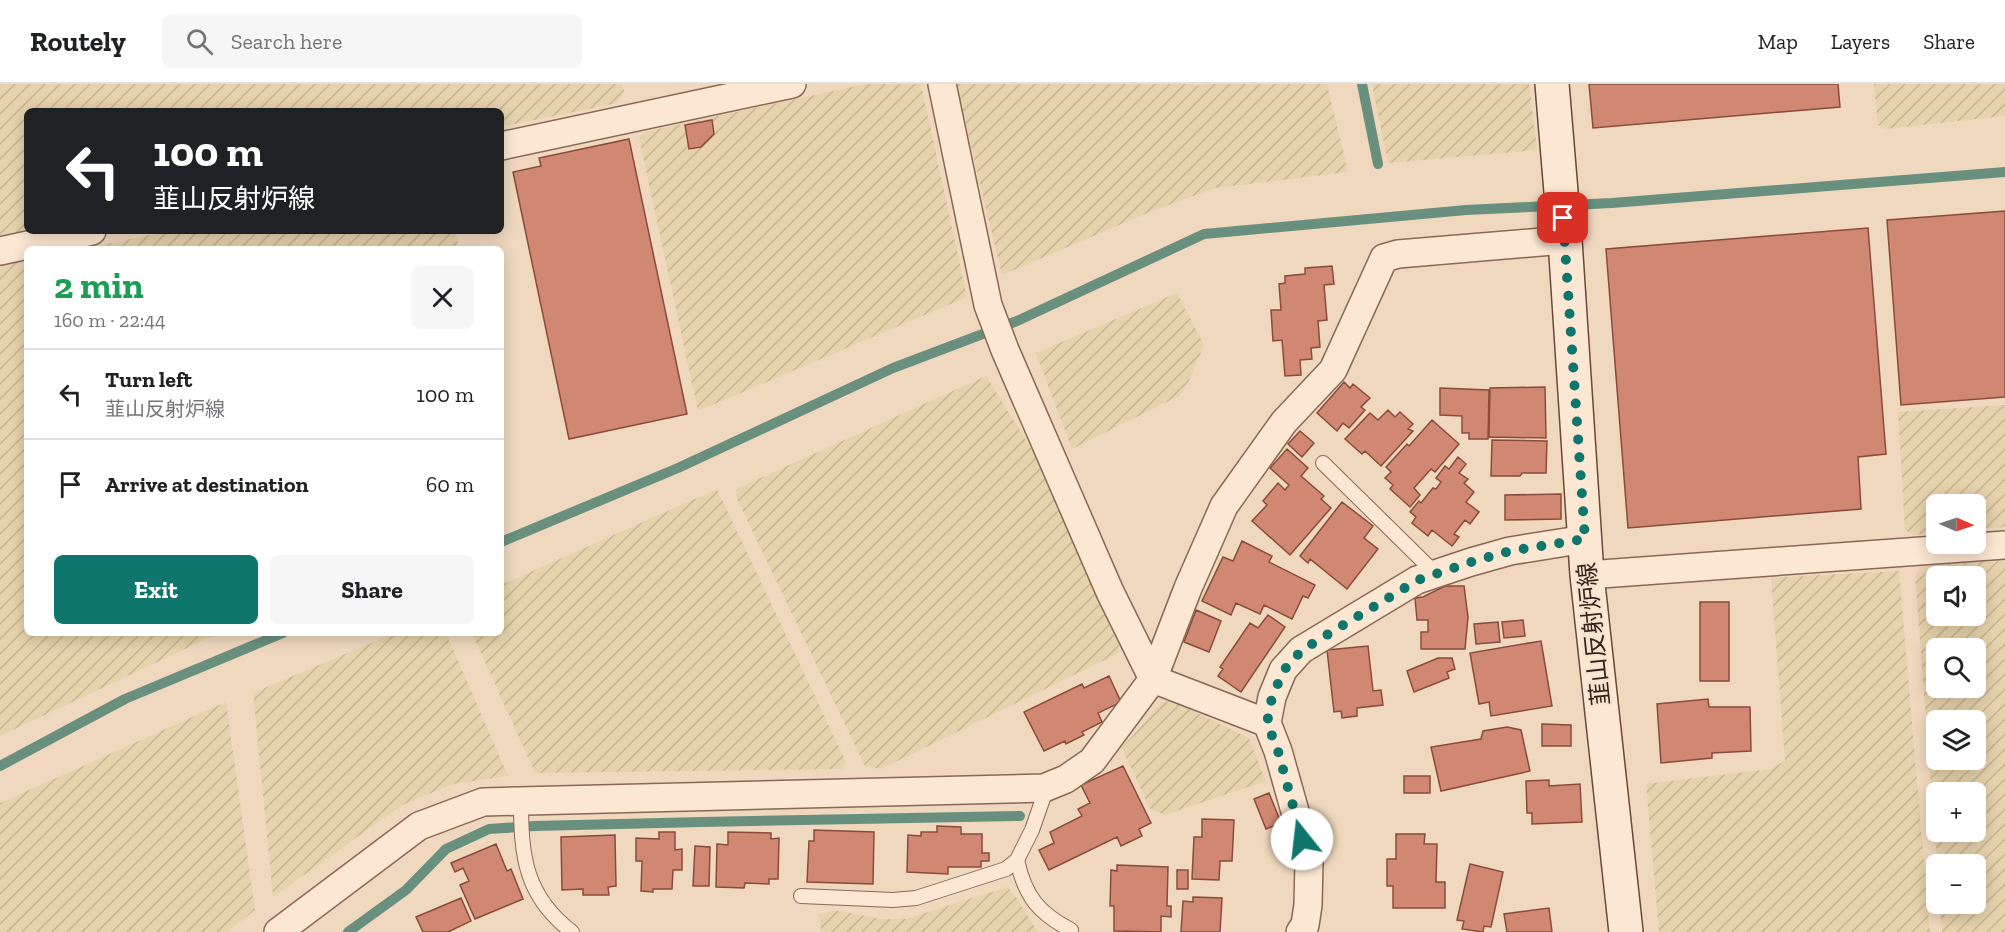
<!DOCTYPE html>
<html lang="en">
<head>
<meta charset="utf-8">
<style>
  :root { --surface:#fff; --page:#f6f6f6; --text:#202124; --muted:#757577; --line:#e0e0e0; --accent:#0f766e }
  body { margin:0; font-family:"Zilla Slab","Noto Sans JP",serif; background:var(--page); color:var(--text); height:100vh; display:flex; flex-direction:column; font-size:22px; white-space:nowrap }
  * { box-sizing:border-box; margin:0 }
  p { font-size:20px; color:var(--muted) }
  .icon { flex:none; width:33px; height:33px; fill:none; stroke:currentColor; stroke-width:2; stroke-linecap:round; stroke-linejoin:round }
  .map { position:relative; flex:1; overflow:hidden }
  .details { position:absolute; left:24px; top:162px; width:480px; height:390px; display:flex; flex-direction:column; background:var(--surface); border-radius:9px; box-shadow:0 3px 15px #0003 }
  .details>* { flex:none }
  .banner { position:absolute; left:24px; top:24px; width:480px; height:126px; border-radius:9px; box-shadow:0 3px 15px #0003; background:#202124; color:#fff; overflow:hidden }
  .needle { width:39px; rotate:92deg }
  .buttons { position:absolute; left:1926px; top:410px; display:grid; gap:12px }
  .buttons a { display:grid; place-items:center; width:60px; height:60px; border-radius:9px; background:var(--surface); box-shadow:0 3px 15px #0003; font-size:30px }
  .pin { position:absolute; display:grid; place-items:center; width:51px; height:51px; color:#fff; margin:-26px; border-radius:12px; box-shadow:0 3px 9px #0006 }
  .me { position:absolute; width:66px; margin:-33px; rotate:344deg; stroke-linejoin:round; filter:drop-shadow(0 0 4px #0008) }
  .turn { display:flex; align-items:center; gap:21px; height:126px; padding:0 30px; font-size:27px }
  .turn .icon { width:78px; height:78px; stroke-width:2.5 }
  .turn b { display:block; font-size:42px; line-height:51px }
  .round { display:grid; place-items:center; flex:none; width:63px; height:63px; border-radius:9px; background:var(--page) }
  .headline { display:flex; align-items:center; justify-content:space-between; height:102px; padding:0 30px }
  h1 { font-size:36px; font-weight:700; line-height:45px; color:#1e9e55 }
  .action { display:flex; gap:12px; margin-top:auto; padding:12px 30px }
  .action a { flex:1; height:69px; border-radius:9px; background:var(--accent); color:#fff; font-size:24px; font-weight:700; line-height:69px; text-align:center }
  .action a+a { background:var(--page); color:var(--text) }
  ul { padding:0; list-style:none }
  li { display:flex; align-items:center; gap:18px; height:90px; padding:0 30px; border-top:2px solid var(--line) }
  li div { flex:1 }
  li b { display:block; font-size:22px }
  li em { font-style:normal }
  header { display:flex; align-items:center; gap:36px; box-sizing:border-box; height:84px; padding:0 30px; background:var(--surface); border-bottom:2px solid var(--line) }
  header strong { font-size:28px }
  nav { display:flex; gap:33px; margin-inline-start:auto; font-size:21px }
  .search { width:420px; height:54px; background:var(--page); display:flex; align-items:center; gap:15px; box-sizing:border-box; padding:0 21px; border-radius:9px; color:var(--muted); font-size:22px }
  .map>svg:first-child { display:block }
  .farmland { fill:url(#farmland-furrows); fill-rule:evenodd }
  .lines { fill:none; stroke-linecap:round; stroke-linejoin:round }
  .stream { stroke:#69907f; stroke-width:10 }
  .building { fill:#d18872; stroke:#8a4b3b; stroke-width:1.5 }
  .lane-casing { stroke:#8a6856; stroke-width:16 }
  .street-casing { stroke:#8a6856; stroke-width:30 }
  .secondary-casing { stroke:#6b493a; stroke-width:36 }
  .lane { stroke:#fbe7d2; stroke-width:14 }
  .street { stroke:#fbe7d2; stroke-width:27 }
  .secondary { stroke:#fbe7d2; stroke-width:33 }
  .route { stroke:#0f766e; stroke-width:10; stroke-dasharray:0 18 }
  .labels { text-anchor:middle; stroke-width:4.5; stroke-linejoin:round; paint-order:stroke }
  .street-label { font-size:24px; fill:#38241c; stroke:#f7e4cf }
</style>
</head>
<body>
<header>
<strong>Routely</strong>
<div class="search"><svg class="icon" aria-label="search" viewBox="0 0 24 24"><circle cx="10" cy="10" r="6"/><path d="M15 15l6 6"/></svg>Search here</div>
<nav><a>Map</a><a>Layers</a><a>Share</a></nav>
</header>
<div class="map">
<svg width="2005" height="848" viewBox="0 0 2005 848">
  <defs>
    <pattern id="farmland-furrows" width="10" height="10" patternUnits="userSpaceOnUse" patternTransform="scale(1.5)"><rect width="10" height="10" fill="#e6d2ac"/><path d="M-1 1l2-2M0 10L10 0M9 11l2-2" fill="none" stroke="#c6b493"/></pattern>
  </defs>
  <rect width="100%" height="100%" fill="#f0d8bf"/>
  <path class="farmland" d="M0 0H622L624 7 617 19 501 43V27H27V147L0 153Z
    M865 0H921L967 213 698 327 639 54 645 48Z
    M956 0H1193L1194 2 1208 0H1327L1348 88 1215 104 1152 127 1002 191Z
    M1372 0H1529L1537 66 1388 79Z
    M1874 0H2005V32L1885 45 1878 41Z
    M170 147H455L459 165H81Z
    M27 176V549H219L0 652V181Z
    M1177 209 1204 261 1187 301 1179 312 1072 365 1036 269Z
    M986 292 1032 366 1119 561V569L881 685 865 682 737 415 736 405Z
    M2005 321V443L1976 445V420H1936V449L1913 451 1905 446 1898 328Z
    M717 405 846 678 842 685 535 689 472 549H501V501Z
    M2005 476V848H1942L1940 819H1976V780H1937L1915 492 1920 482ZM1936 492H1976V531H1936ZM1936 564H1976V603H1936ZM1936 636H1976V675H1936ZM1936 708H1976V747H1936Z
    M1899 487 1930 848H1659L1646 700 1770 685 1785 677 1771 494Z
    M395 549H446L508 692 453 700 402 721 273 813 253 609Z
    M1172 617 1249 654 1266 697 1165 731 1150 725 1122 664 1162 618Z
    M226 618 255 826 227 848H0V719Z
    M1007 803 1016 813 1035 844 1040 848H821L819 831 834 826 882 835H906Z"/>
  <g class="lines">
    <path class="stream" d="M1362 0 1378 80
      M501 458 678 384 893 284 1017 237 1204 150 1466 126 1612 119 2005 88
      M0 682 125 615 283 549
      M348 848 406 806 446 765 489 745 535 742 702 738 1020 732"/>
  </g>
  <path class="building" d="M1589 0H1838L1840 23 1593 44Z
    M712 36 714 50 701 63 689 65 685 41Z
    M629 55 687 330 569 355 513 88 541 82 539 74Z
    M2005 127V313L1901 321 1887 136Z
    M1868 144 1886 370 1858 373 1861 425 1628 444 1606 165Z
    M1332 182 1334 200 1324 201 1327 236 1318 237 1320 263 1311 264 1312 275 1300 276 1301 291 1285 292 1282 256 1273 257 1271 226H1281L1279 200 1285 199V192L1305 190V184Z
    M1344 298 1350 304 1353 300 1370 314 1361 323 1365 326 1349 344 1343 339 1337 347 1317 329Z
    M1545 303 1546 354 1489 353 1490 304Z
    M1440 304 1489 306 1488 355H1469V349H1462V332L1440 331Z
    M1388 326 1395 333 1400 328 1413 340 1408 345 1413 347 1381 382 1365 367 1362 370 1345 355 1370 329 1378 336Z
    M1432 336 1459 360 1435 388 1431 385 1414 404 1420 411 1410 423 1390 405 1393 401 1385 394 1391 388 1386 383 1407 360 1409 362Z
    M1300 347 1314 359 1302 373 1288 360Z
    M1492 356 1547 357 1546 389H1522L1520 392H1491Z
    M1287 365 1308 384 1301 392 1324 412 1321 415 1331 424 1290 471 1252 437 1267 421 1263 417 1278 399 1285 406 1289 401 1270 384Z
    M1458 373 1466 380 1459 389 1468 395 1464 399 1474 408 1466 418 1479 428 1470 440 1465 436 1454 450 1459 453 1452 462 1432 446 1428 452 1412 439 1416 433 1410 428 1419 417 1421 419 1433 404 1436 405 1441 398 1436 394 1445 382 1449 385Z
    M1561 410V435L1505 436V411Z
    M1342 418 1373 442 1364 454 1378 465 1347 505 1310 475 1308 479 1300 472Z
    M1242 457 1272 472 1269 478 1315 501 1308 514 1303 512 1292 535 1264 521 1260 530 1236 519 1231 531 1202 517 1223 473 1233 477Z
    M1445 502H1464L1468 533 1465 565H1421V548H1428V536H1417L1415 514 1423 513Z
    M1700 518H1729V597H1700Z
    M1196 526 1221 537 1209 568 1184 558Z
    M1268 531 1285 543 1241 608 1218 592 1223 585 1220 583 1250 539 1258 544Z
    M1523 536 1525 552 1504 554 1502 538Z
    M1498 538 1500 558 1476 560 1474 540Z
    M1541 557 1552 622 1491 632 1489 618 1479 620 1470 569Z
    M1368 562 1373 607 1381 606 1383 621 1357 624V632L1342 634 1341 627 1334 628 1327 566Z
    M1438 574H1452L1455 585 1447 588 1449 594 1414 608 1407 587Z
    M1109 592 1121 618 1098 629 1102 638 1082 648 1084 651 1066 660 1065 657 1044 667 1024 628 1082 600 1084 604Z
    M1708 615 1709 623H1750L1751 667 1712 669V674L1661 679 1657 620Z
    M1542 640 1571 641V662H1542Z
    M1507 643 1521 646 1530 687 1441 707 1431 663 1481 655 1483 647Z
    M1123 682 1151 739 1139 745 1142 752 1121 762 1117 753 1049 786 1039 766 1054 759 1050 748 1082 732 1078 725 1090 719 1081 701Z
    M1404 692H1430V709H1404Z
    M1549 696V702L1580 700 1582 738 1532 740V729H1527L1526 697Z
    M1269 709 1281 739 1266 745 1254 715Z
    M1202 735 1234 736 1232 777H1220L1219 796 1192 795 1194 753H1202Z
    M937 742 961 743V750H982V769H989V777H981V783H948V790L907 788 908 751 921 752V748H937Z
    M814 746 874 748 873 800 807 798 809 757H814Z
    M659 748H675V766L682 765V786H673L672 805H653V808L641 807 642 777H636V754L659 755Z
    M728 748 771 749V755L779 754 778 795H769V800L745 799 744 804 716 803 717 760 728 761Z
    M1396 750H1425L1424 760H1437L1436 798H1445V824H1393V802H1387V775H1396Z
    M615 751 616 802 608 803 609 811H583V805L562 806 561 753Z
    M496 760 507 787 511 785 523 815 475 835 460 801 469 797 463 784 455 788 451 779Z
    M695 762 710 763 709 802H693Z
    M1470 780 1503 788 1491 843 1484 842 1483 848 1462 845 1464 837 1457 836Z
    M1117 781 1168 783 1167 822H1171V833L1161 832V848L1114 847V822H1110L1111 786 1117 787Z
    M1177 786H1188V805H1177Z
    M1193 813 1222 814 1220 848H1181L1183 817 1193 818Z
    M461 814 471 837 448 848H423L416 833Z
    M1549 824 1552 848H1507L1504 830Z"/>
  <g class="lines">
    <g class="lane-casing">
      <path id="lane" d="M1323 379 1436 490
        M521 717C521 772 525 812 572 848
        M1017 776C1025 812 1038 829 1071 846
        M801 812 893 816 916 814 1006 785 1017 776 1032 746 1047 703"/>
    </g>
    <g class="street-casing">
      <path id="street" d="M942 0 988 221 1005 266 1110 508 1153 595 1267 639
        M501 62 792 0
        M0 167 92 147
        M1587 491 2005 461
        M278 848 419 742 483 718 1044 704 1066 695 1092 677 1153 595 1188 504 1224 422 1284 338 1333 286 1384 174 1398 170 1565 156
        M1300 848 1305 841 1308 821 1309 777 1278 667 1267 639 1272 613 1283 586 1301 566 1417 496 1471 478 1510 467 1585 455"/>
    </g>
    <g class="secondary-casing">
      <path id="secondary" d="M1552 0 1565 156 1587 491 1626 848"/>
    </g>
    <use href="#lane" class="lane"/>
    <use href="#street" class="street"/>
    <use href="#secondary" class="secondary"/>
  </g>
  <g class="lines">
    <path class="route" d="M1302 755 1278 667 1267 639 1272 613 1284 586 1302 566 1418 496 1471 478 1510 467 1585 455 1563 134"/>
  </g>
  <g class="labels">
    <g class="street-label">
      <text transform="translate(1594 550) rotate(-96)" y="8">韮山反射炉線</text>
    </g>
  </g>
</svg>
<div class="buttons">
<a><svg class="needle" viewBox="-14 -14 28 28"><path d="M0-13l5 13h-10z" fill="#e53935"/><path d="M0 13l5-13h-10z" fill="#757577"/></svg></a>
<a><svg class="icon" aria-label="sound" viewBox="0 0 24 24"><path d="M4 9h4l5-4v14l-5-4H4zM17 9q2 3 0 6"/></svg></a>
<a><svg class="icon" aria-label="search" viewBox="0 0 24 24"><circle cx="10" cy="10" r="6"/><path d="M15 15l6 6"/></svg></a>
<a><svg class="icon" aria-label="layers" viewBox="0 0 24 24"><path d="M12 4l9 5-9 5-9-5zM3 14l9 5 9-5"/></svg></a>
<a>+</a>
<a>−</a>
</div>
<div class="pin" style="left:1563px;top:134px;background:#d93025"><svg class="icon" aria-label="arrive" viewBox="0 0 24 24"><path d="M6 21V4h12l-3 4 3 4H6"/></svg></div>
<svg class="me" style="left:1302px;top:755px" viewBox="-20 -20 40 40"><circle r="19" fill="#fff"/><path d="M0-13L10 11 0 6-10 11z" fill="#0f766e"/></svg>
<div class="banner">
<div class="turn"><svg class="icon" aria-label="left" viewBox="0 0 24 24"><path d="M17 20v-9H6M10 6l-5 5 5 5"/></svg><div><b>100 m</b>韮山反射炉線</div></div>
</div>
<section class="details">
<div class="headline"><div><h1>2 min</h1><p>160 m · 22:44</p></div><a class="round"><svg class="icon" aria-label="close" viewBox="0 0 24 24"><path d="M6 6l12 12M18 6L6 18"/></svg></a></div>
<ul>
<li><svg class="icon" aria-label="left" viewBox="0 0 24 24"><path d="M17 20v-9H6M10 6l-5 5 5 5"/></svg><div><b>Turn left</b><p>韮山反射炉線</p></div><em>100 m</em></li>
<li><svg class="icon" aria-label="arrive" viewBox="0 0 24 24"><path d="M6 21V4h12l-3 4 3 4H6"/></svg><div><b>Arrive at destination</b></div><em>60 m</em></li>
</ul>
<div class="action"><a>Exit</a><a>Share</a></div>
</section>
</div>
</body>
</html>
